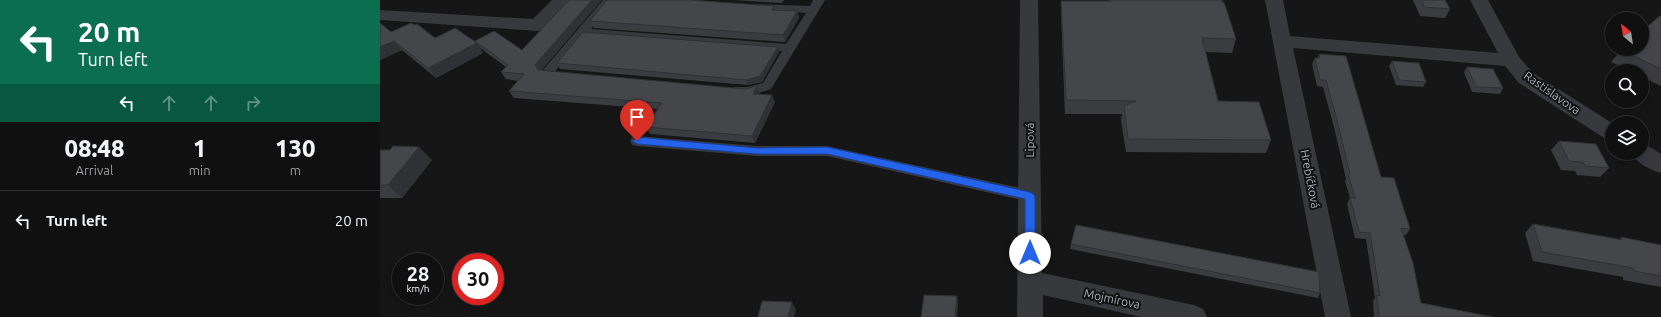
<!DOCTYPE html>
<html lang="en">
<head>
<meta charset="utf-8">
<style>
  :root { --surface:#101011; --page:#19191a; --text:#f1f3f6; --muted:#9c9d9f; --line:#303031 }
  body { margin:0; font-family:Ubuntu,sans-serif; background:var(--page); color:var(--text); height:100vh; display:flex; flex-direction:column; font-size:15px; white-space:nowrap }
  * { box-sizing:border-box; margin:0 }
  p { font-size:13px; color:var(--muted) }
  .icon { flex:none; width:22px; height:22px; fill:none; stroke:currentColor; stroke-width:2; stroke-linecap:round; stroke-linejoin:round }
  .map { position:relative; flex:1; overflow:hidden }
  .drawer { display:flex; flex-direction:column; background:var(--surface); width:380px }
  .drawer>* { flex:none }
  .banner { background:#0b6e4f; color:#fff; overflow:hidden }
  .needle { width:26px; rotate:330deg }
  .buttons { position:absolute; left:1225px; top:12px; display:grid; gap:8px }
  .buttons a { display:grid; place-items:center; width:44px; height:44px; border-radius:50%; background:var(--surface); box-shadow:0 2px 10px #0003,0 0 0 1px var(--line); font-size:20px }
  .speed { position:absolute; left:12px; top:253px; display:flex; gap:8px; font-size:20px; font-weight:700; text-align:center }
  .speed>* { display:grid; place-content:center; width:52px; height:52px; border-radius:50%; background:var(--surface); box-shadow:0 2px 10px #0003,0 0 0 1px var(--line); line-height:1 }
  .speed small { font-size:10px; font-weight:400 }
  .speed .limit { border:6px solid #d22; background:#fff; color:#111 }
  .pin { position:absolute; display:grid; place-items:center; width:34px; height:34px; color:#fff; margin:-41px -17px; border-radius:50% 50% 50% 0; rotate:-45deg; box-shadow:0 0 4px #0007 }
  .pin .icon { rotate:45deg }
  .me { position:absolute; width:44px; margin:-22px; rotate:0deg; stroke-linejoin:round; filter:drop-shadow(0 0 3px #0008) }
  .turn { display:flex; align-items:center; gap:14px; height:84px; padding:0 12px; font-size:18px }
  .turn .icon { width:52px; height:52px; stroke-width:2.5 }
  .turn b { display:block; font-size:28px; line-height:34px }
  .lanes { display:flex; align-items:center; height:38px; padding:0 12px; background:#0003; justify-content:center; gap:20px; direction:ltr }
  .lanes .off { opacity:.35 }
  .eta { display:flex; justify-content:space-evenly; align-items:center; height:68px; text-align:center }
  .eta b { font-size:24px; font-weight:800; line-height:28px }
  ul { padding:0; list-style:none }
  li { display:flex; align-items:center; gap:12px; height:60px; padding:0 12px; border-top:1px solid var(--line) }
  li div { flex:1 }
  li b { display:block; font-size:15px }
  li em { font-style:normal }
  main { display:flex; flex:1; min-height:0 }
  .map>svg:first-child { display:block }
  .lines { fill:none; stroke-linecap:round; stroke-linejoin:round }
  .lane { fill:#37393c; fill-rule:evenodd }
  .street { fill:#37393c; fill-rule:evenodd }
  .wall { fill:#3b3c40 }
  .shaded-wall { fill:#303134 }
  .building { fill:#45464a; stroke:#303134 }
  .route { fill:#2563eb; stroke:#184099 }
  .labels { text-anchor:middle; stroke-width:4; stroke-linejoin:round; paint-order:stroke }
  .street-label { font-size:12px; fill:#a9afb6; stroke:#111112 }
</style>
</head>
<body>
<main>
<section class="drawer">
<div class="banner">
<div class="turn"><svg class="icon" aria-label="left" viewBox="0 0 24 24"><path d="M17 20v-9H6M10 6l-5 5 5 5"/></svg><div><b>20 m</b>Turn left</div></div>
<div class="lanes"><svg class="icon" aria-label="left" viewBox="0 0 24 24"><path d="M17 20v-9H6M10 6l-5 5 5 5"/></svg><svg class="icon off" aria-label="ahead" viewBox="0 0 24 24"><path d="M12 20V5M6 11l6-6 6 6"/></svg><svg class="icon off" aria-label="ahead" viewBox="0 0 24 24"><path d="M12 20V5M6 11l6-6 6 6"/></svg><svg class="icon off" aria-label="right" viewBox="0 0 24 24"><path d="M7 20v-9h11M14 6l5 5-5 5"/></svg></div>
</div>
<div class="eta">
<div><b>08:48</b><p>Arrival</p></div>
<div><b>1</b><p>min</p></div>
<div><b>130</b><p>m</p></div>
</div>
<ul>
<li><svg class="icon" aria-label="left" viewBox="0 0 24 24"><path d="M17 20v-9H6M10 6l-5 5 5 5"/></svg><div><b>Turn left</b></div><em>20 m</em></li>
</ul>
</section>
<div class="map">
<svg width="1281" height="317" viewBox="0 0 1281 317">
  <rect width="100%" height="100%" fill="#161617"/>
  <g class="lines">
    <path class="lane" d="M223 0H235L211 29 406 44 426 13 376 9 372 8 370 6 372 4 430 6 433 0H445L391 89C379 93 368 97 354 93L353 90 354 87H368L383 83 402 51 205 36 171 76 167 77 163 76 161 73 163 70Z
      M257 136 377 146H447L650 190 655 192 657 196 655 200 650 202 447 156H377L257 146 252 145 250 141 252 137Z"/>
    <path class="street" d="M172 0H191L164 29 158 31 0 20V10L153 19Z
      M640 0H658L662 273 814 305 823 309 827 317H761L663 295V317H637Z
      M885 0H903L910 36 1118 53 1090 0H1108L1139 57 1153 73 1232 123V141L1224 138 1139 83 1125 66 913 48 971 317H945Z
      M1262 145 1270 147 1281 154V173C1270 170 1257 163 1251 153H1262Z"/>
  </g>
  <path class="wall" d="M354 0H404L402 3Z
    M729 0H842L856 39 852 53 825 52 838 101 891 140 886 153 746 152 741 120 742 114H685L681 15V1H730Z
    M1033 0H1065L1070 9 1065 18 1040 16Z
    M396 10 417 11 419 18 405 42 214 28 210 21Z
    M1281 15V86L1262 77V71H1250L1231 62 1242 49Z
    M0 23 11 32 34 25 55 38 103 53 56 78 22 50 0 60Z
    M95 41 142 50 161 71 380 93 379 94 395 102 375 143 270 134 266 127 277 109 134 98 129 91 138 81 126 79 121 72 126 67 100 48Z
    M398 47 399 52 382 82 368 85 180 69 177 63Z
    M939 54 1001 177 1030 229 1026 235H1023L1041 303 1113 317H994L993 301 995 298 986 239 975 238 967 204 970 198 965 181 966 179 954 127 943 87 937 86 932 64 935 58H938Z
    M1012 61 1046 82 1043 87 1016 85 1009 66Z
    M1087 67 1123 88 1120 94 1092 92 1084 72Z
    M1179 141 1229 168 1220 177 1197 175 1195 171 1181 170 1171 150Z
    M0 150 52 160 22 198H0Z
    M1153 224 1240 239 1241 237 1281 245V287L1243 280V277L1153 261 1145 233Z
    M696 225 940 293 938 298 690 249 691 244Z"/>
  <path class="shaded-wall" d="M212 0H222L160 72 163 77 155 65Z
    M394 6 396 13 392 10Z
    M417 11 419 18 405 42 403 35Z
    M14 41 22 50 0 60V47Z
    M97 43 103 53 56 78 48 68Z
    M398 47 399 52 382 82 368 85 366 80Z
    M377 86 380 93 376 101 373 94Z
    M392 95 395 102 375 143 372 136Z
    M39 147 52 160 22 198 8 185Z
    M577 296 578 305 577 317H575Z
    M412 302 416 310 414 317H408Z"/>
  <path class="building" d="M189 0H212L155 65 158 70 365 89 377 86 373 94 392 95 372 136 266 127 282 103 129 91 144 74 121 72 128 65 95 41 114 31 142 50Z
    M227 0H310L394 6 392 10 417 11 403 35 210 21Z
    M731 0H842V2H844L856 39 822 38 838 101 879 102 891 140 748 139 744 106 756 101 686 100 681 1H731Z
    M1042 0H1065L1070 9 1044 7Z
    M1281 15V69L1241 50 1242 49H1262V31Z
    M0 23 11 32 31 23 34 25 37 24 55 38 75 28 97 43 48 68 14 41 0 47Z
    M203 32 398 47 380 76 366 80 177 63Z
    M939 54 966 56 1001 177 1014 178 1030 229 1021 228 1033 263 1041 303 1113 317H999L997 295 1000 296 990 233 979 232 970 197 975 198 968 174H970L957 120 946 80H940L935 58H940Z
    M1012 61 1039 63 1046 82 1019 80Z
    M1087 67 1113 69 1123 88 1096 87Z
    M1179 141 1216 144 1229 168 1205 166 1203 162 1189 161Z
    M13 146 39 147 8 185H0V150H10Z
    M1153 224 1242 240 1241 237 1281 245V276L1254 271 1253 268 1162 252Z
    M696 225 939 272 940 293 691 244Z
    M544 295 577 296 575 317H541Z
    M382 301 412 302 408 317H378Z"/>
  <path class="route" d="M257 137 377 148 447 147 650 192 653 194 655 196V253L654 256 650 257 646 256 645 253V199L447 154H377L257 144 252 141Z"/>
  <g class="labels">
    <g class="street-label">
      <text transform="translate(1172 93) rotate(35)" y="4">Rastislavova</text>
      <text transform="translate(650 140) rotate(-90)" y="4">Lipová</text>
      <text transform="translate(930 179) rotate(79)" y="4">Hrebíčková</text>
      <text transform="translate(732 299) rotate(12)" y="4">Mojmírova</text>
    </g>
  </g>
</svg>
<div class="buttons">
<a><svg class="needle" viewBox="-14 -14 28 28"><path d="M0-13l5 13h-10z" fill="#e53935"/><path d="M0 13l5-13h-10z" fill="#9c9d9f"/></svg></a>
<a><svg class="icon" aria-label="search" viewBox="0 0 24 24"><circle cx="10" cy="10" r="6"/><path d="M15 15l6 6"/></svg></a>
<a><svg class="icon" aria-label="layers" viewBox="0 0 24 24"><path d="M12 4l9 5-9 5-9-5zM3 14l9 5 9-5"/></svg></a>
</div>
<div class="speed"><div>28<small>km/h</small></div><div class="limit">30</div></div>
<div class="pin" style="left:257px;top:141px;background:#d93025"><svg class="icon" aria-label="arrive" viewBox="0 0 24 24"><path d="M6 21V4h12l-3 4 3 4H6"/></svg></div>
<svg class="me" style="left:650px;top:253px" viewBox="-20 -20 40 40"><circle r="19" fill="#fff"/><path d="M0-13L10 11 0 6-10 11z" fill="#2563eb"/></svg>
</div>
</main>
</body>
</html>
